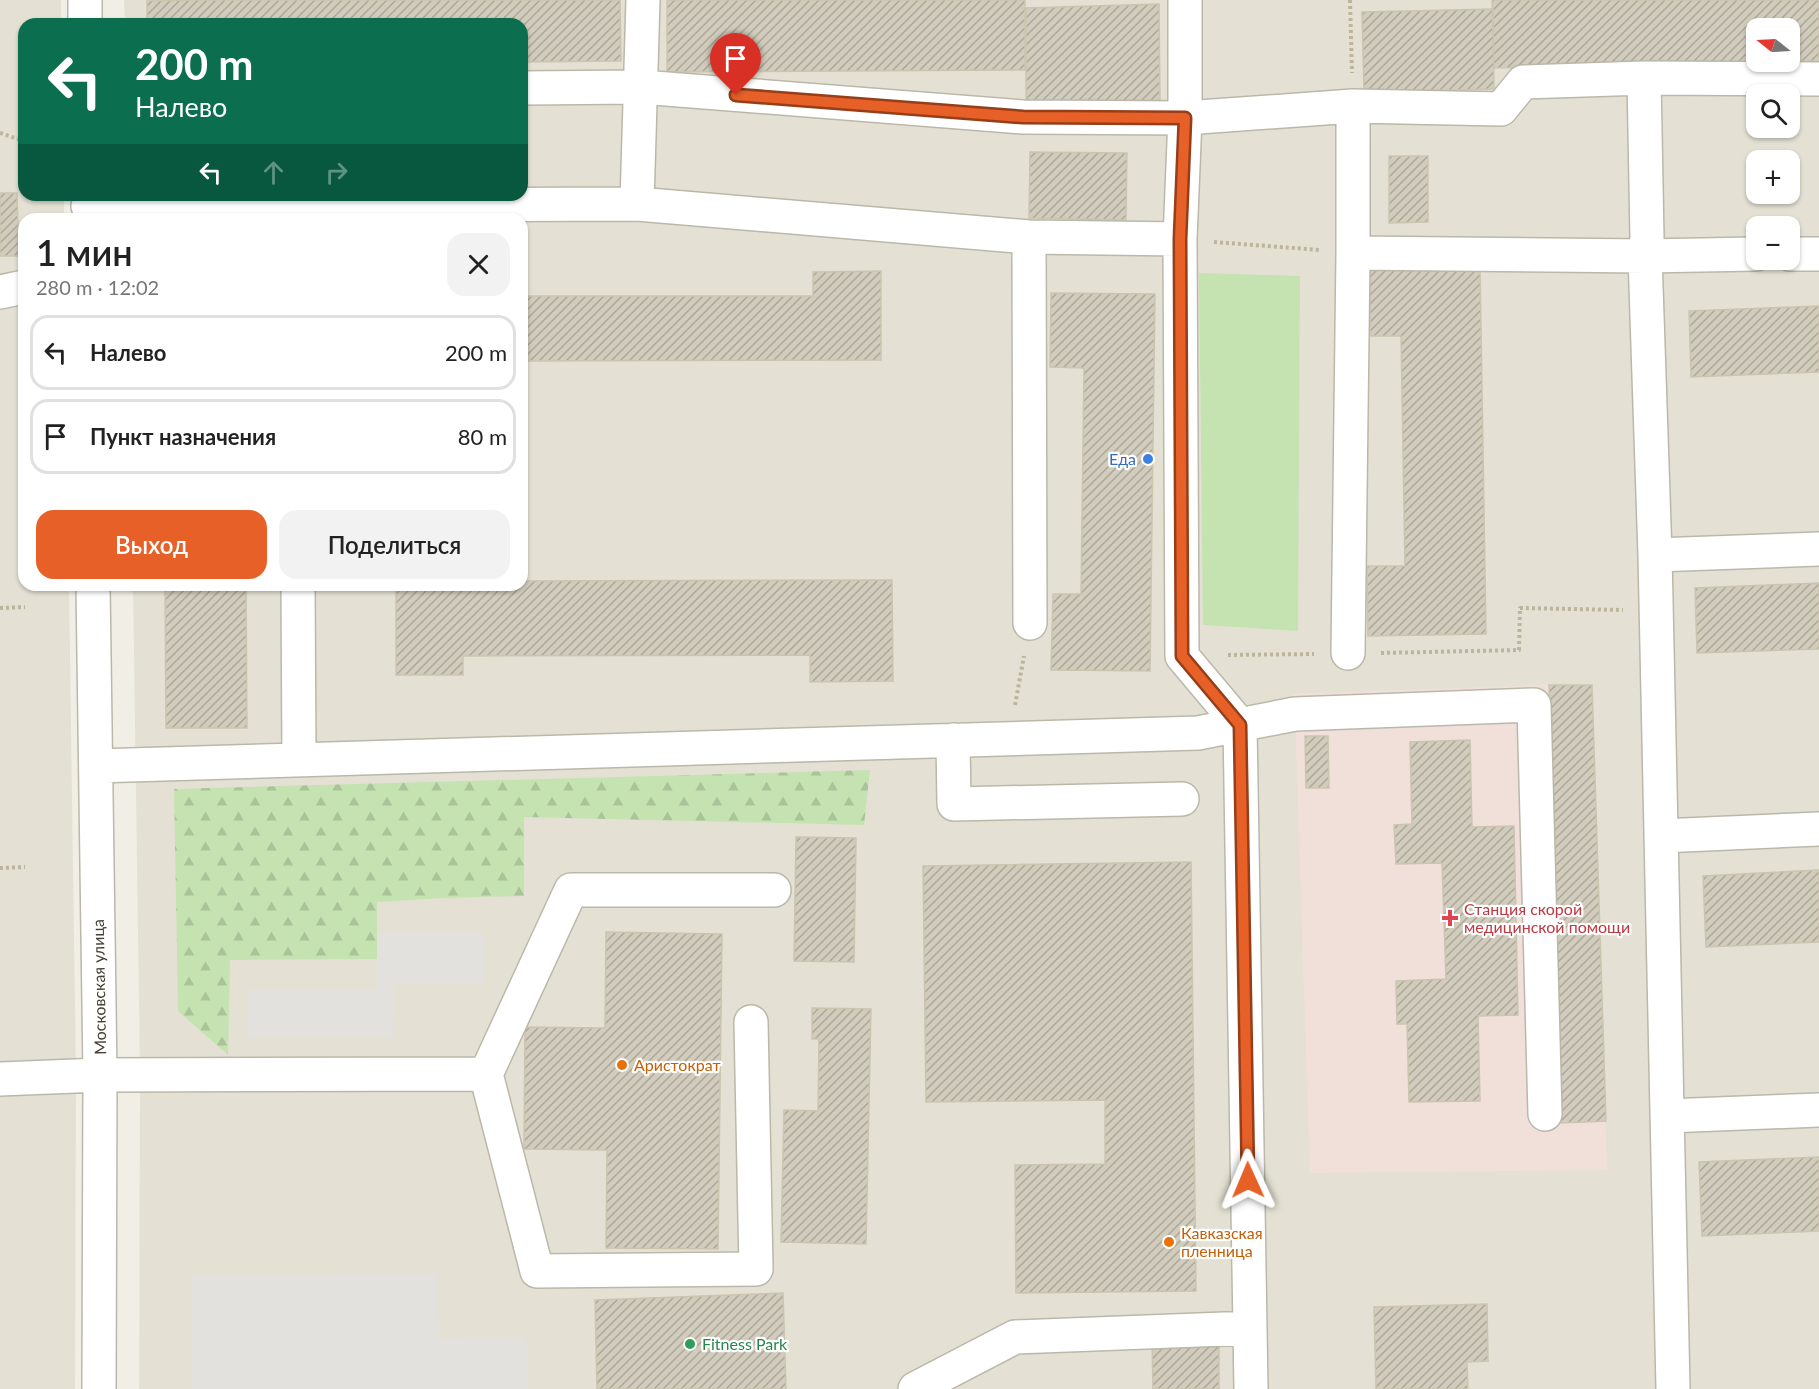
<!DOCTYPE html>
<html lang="ru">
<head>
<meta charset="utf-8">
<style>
  :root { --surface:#fff; --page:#f2f2f2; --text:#222; --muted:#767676; --line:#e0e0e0; --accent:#e66027 }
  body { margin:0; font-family:Lato,sans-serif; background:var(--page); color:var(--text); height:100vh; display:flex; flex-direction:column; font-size:22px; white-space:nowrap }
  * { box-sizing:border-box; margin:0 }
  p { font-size:20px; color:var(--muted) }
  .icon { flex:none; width:33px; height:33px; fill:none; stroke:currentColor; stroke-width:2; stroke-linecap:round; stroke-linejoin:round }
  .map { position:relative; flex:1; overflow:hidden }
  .side { position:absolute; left:18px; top:213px; width:510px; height:378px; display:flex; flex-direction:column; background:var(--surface); border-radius:18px; box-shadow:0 2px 4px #0004 }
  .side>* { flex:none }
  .guide { position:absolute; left:18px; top:18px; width:510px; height:183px; border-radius:18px; box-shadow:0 2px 4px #0004; background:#0b6e4f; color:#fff; overflow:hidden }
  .needle { width:39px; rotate:288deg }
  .controls { position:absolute; left:1746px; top:18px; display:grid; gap:12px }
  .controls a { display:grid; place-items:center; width:54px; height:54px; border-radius:12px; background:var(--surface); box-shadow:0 2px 4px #0004; font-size:30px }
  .pin { position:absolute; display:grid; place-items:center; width:51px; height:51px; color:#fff; margin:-62px -26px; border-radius:50% 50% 50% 0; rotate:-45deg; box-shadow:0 0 6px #0007 }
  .pin .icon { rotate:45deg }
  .me { position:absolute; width:66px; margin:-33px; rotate:359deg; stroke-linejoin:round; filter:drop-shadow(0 0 4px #0008) }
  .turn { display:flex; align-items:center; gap:21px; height:126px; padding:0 18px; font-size:27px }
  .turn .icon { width:78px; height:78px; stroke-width:2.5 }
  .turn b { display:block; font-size:42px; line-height:51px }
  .lanes { display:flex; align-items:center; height:57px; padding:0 18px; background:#0003; justify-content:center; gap:30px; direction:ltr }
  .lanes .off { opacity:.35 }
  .round { display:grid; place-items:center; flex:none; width:63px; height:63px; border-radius:18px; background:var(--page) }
  .headline { display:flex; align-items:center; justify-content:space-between; height:102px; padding:0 18px }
  h1 { font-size:36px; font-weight:600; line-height:45px }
  .primary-button { display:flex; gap:12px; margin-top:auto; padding:12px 18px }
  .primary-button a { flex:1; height:69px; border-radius:18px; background:var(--accent); color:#fff; font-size:24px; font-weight:600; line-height:69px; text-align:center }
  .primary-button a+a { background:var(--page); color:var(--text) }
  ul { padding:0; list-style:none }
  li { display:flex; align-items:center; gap:18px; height:75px; margin:0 12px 9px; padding:0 6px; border:3px solid var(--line); border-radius:18px }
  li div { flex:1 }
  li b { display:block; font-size:22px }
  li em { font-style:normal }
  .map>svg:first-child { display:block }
  .residential { fill:#e4e1d4; fill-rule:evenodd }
  .medical { fill:#f1e0d9 }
  .forest { fill:url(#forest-firs) }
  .park { fill:#c5e2b1 }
  .parking { fill:#e2e1dd }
  .building { fill:url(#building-hatch); stroke:#cbc5b0; stroke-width:1.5 }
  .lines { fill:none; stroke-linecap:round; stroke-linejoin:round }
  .minor-casing { stroke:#bbb8a9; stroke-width:36 }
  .path { stroke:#bcb59b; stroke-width:4; stroke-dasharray:3 3; stroke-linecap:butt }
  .minor { stroke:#fff; stroke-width:33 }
  .route-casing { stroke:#963e19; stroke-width:15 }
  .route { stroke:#e66027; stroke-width:10 }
  .shop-dot { fill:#3f7fe0; stroke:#fff; stroke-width:2 }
  .health-dot { fill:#e0444e; stroke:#fff; stroke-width:2 }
  .food-dot { fill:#e8710a; stroke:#fff; stroke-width:2 }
  .leisure-dot { fill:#2e9e5b; stroke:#fff; stroke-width:2 }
  .labels { text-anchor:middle; stroke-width:4.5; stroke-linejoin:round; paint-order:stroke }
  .shop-label { font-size:16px; fill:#366cbe; stroke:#fff; text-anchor:end }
  .health-label { font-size:16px; fill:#be3a42; stroke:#fff; text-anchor:start }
  .street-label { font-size:16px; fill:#433f35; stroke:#fff }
  .food-label { font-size:16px; fill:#c56008; stroke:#fff; text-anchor:start }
  .leisure-label { font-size:16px; fill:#27864d; stroke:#fff; text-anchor:start }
</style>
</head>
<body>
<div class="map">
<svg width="1819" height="1389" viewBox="0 0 1819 1389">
  <defs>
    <pattern id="forest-firs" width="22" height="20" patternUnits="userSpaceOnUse" patternTransform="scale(1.5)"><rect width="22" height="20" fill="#c5e2b1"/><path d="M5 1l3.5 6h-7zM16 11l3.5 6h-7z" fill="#aac399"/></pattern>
    <pattern id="building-hatch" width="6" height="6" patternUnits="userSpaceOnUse" patternTransform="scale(1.5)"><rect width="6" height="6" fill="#d1ccbc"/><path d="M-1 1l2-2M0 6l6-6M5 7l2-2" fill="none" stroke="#aba79a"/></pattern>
  </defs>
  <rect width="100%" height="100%" fill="#f1efe5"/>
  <path class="residential" d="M0 0H61V24H24V195H64V219H24V585H69L76 1075 75 1389H0Z
    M124 0H1819V1389H139L140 1074 133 585H522V24H125ZM1756 28H1790V62H1756ZM1756 94H1790V128H1756ZM1756 160H1790V194H1756ZM1756 226H1790V260H1756Z"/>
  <path class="medical" d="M1549 685H1592L1607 1170 1310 1173 1295 714 1291 694Z"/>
  <path class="forest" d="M870 770 864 825 524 817V896L444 898 377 902V959L230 960 228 1055 178 1011 174 789Z"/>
  <path class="park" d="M1199 273 1300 276 1298 631 1203 625Z"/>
  <path class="parking" d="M377 933H483V984H394L393 1037H248L247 990H377Z
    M437 1274 439 1339 526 1336 528 1389H192L191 1276Z"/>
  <path class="building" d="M198 0H620L621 61 522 62V24H147V1Z
    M667 0H1025V70L667 72Z
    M1492 0H1819V61H1790V28H1756V62H1785L1494 68Z
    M1159 4 1160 100 1026 105V8Z
    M1493 9 1494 89 1364 92 1362 12Z
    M1030 152 1127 153 1126 220 1029 218Z
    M1389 156H1428V222L1389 223Z
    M0 193H17L19 256H0Z
    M1480 265 1486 634 1368 636 1367 566H1405L1401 336H1370L1369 268Z
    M881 271V360L522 361V296H813V272Z
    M1051 293 1155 294 1150 671 1051 670 1053 594H1081L1084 368 1050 367Z
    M1819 306V372L1691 377 1689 311Z
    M892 580 893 681 810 682V655L463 656V675H396V585H522V581Z
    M1819 583V649L1697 653 1695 588Z
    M165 585H246L247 728H166Z
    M1549 685H1592L1606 1121 1561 1123Z
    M1305 736H1328L1329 788H1306Z
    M1470 740 1472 827 1514 826 1518 1015 1478 1016 1480 1101 1409 1102 1407 1024H1397L1396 981 1446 979 1442 863 1396 864 1394 825 1412 824 1410 742Z
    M796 837 856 838 854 962 794 961Z
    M1191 862 1196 1291 1016 1293 1015 1165 1105 1164V1100L926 1102 923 866Z
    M1819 870V942L1706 947 1703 876Z
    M606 932 722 934 718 1249 606 1248 607 1150 524 1149 525 1027 605 1028Z
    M812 1008 871 1009 866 1244 781 1242 784 1110 818 1111 819 1039H812Z
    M1819 1157V1231L1702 1236 1699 1162Z
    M783 1293 786 1389H597L595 1300Z
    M1487 1304 1488 1361 1467 1362 1468 1389H1376L1374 1307Z
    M1152 1342H1219V1389H1153Z"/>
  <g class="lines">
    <g class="minor-casing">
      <path id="minor" d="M85 0V24
        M1185 0V118L1180 239 1182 656 1240 725 1251 1389
        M1644 78 1647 238 1645 256 1655 555 1673 1389
        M522 88 641 87 1023 117 1185 118 1353 106 1501 109 1523 82 1644 78 1819 79
        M637 204 643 0
        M88 206 637 204 1029 237 1180 239
        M1029 237 1030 623
        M1353 253 1645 256 1756 254
        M1790 254H1819
        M0 292 24 287
        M1655 555 1819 549
        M93 585 100 1075 99 1389
        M298 585 299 759
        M1348 653 1353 253V106
        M953 740 954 804 1182 799
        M96 766 1198 733 1295 714 1534 705 1545 1114
        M1661 836 1819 829
        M751 1022 756 1269 537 1271 486 1074 571 890H774
        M0 1079 100 1075 486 1074
        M1667 1116 1819 1110
        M915 1389 1015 1337 1250 1328"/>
    </g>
    <path class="path" d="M1350 0 1352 73
      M0 133 24 141
      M1214 242 1320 250
      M0 608 25 607
      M1381 653 1519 650 1520 608 1623 610
      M1228 655 1314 654
      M1015 705 1024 656
      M0 868 25 867"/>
    <use href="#minor" class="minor"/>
  </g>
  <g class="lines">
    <g class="route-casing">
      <path id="route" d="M736 95 1023 117 1185 118 1180 239 1182 656 1240 725 1248 1180"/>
    </g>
    <use href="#route" class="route"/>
  </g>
  <circle class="shop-dot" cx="1148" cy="459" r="6"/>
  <path class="health-dot" d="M1447 909h6v6h6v6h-6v6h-6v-6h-6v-6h6z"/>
  <g class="food-dot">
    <circle cx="622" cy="1065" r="6"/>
    <circle cx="1169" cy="1242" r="6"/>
  </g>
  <circle class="leisure-dot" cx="690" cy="1344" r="6"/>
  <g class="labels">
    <g class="shop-label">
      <text x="1136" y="465">Еда</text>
    </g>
    <g class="health-label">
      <text x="1464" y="915">Станция скорой<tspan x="1464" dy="18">медицинской помощи</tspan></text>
    </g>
    <g class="street-label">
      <text transform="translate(99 987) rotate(-91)" y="6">Московская улица</text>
    </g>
    <g class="food-label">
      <text x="634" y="1071">Аристократ</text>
      <text x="1181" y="1239">Кавказская<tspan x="1181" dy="18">пленница</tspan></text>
    </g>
    <g class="leisure-label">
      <text x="702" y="1350">Fitness Park</text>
    </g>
  </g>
</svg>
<div class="controls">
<a><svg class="needle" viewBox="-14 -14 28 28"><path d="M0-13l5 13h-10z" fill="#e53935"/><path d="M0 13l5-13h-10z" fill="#767676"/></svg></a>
<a><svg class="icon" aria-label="search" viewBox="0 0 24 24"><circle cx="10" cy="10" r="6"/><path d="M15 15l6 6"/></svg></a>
<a>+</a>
<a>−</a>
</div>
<div class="pin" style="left:736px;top:95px;background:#d93025"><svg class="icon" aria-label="arrive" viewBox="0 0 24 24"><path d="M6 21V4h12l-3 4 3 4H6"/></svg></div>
<svg class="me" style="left:1248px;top:1180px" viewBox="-20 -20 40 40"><path d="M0-17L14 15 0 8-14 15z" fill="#e66027" stroke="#fff" stroke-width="4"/></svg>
<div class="guide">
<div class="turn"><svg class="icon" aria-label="left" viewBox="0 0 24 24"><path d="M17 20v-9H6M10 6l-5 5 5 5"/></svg><div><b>200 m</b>Налево</div></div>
<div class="lanes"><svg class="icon" aria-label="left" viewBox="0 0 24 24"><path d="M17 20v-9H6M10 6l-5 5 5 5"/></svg><svg class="icon off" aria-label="ahead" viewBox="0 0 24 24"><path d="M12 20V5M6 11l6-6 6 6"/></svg><svg class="icon off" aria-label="right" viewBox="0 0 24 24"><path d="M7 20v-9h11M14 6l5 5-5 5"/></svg></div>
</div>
<section class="side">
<div class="headline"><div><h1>1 мин</h1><p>280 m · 12:02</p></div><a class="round"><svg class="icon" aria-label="close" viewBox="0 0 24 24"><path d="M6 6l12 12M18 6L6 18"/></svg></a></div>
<ul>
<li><svg class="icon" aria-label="left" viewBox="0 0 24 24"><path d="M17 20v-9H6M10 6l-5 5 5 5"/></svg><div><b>Налево</b></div><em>200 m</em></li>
<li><svg class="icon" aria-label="arrive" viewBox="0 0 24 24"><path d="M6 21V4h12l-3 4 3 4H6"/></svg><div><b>Пункт назначения</b></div><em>80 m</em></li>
</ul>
<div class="primary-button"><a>Выход</a><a>Поделиться</a></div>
</section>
</div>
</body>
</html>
